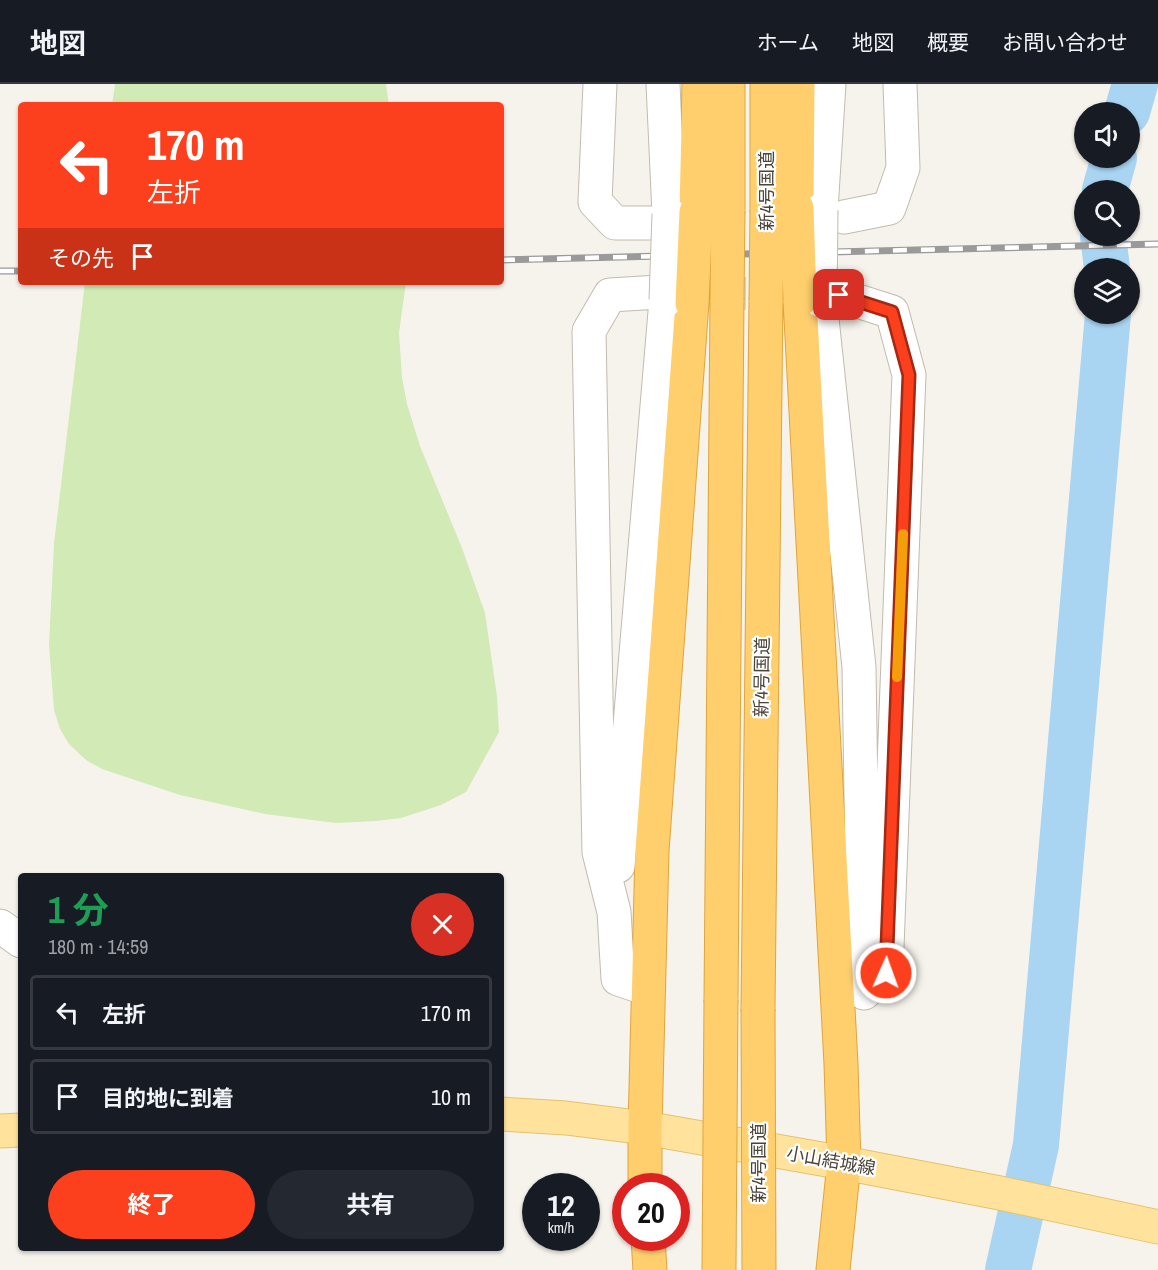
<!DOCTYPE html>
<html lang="ja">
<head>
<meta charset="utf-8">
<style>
  :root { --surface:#171b24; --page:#242831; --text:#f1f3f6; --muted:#9ea1a6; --line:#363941; --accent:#fc3f1d }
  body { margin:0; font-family:"Archivo Narrow","Noto Sans JP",sans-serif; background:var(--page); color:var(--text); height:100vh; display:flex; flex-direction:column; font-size:22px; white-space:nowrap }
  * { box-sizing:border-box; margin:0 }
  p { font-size:20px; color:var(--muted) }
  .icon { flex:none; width:33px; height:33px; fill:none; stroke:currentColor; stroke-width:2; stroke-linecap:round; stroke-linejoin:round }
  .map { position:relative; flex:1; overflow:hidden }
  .side { position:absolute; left:18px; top:789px; width:486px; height:378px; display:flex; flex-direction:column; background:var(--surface); border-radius:6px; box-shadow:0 2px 4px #0004 }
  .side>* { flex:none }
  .guide { position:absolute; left:18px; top:18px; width:486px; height:183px; border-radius:6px; box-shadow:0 2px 4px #0004; background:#fc3f1d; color:#fff; overflow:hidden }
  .buttons { position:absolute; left:1074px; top:18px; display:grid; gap:12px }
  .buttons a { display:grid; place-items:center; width:66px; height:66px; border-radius:50%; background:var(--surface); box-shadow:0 2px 4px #0004; font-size:30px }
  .speed { position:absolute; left:522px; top:1089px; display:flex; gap:12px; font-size:30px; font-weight:700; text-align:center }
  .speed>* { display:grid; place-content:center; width:78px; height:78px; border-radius:50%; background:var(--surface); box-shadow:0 2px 4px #0004; line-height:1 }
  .speed small { font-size:15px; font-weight:400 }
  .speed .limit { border:9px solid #d22; background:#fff; color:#111 }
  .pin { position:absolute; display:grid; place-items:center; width:51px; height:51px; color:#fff; margin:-26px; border-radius:12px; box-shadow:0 3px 9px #0006 }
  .me { position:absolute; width:66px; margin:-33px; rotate:2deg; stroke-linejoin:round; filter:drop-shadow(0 0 4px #0008) }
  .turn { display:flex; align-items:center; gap:21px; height:126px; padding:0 30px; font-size:27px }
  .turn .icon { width:78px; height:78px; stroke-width:2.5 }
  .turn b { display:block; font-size:42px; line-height:51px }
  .then { display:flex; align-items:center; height:57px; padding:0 30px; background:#0003; gap:12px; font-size:22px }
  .round { display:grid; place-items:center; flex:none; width:63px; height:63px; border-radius:32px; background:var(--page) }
  .summary { display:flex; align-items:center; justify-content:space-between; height:102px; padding:0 30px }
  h1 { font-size:36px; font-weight:700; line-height:45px; color:#1e9e55 }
  .cta { display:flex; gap:12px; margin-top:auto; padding:12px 30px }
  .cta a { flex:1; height:69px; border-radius:36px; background:var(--accent); color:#fff; font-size:24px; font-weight:700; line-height:69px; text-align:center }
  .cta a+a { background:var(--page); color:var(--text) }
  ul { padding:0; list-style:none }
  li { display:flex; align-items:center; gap:18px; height:75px; margin:0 12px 9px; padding:0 18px; border:3px solid var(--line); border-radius:6px }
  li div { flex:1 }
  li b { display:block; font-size:22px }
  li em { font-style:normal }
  header { display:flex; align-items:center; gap:36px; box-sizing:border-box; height:84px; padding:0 30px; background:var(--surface); border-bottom:2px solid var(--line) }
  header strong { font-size:28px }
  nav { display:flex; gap:33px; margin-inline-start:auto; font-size:21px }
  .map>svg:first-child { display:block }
  .green { fill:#d2eab5 }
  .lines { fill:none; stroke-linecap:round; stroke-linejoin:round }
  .river { stroke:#a9d4f2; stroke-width:46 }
  .minor-tunnel { stroke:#d4d0c8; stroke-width:33; stroke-dasharray:33 16; stroke-linecap:butt }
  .minor-casing { stroke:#c2bbae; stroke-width:35 }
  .major-casing { stroke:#e6c16a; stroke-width:35 }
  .highway-casing { stroke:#e0a43c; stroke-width:35 }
  .minor { stroke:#fff; stroke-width:33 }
  .major { stroke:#ffe39c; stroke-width:33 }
  .highway { stroke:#ffcf6e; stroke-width:33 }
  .rail-casing { stroke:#9a9a9a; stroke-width:7 }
  .rail { stroke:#fff; stroke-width:4.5; stroke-dasharray:14; stroke-linecap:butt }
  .minor-bridge-casing { stroke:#c2bbae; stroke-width:35; stroke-linecap:butt }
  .highway-bridge-casing { stroke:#e0a43c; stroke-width:35; stroke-linecap:butt }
  .minor-bridge { stroke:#fff; stroke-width:33 }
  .highway-bridge { stroke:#ffcf6e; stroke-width:33 }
  .route-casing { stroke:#a42913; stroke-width:15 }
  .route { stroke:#fc3f1d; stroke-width:10 }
  .slow { stroke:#f59e0b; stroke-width:10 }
  .labels { text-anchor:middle; stroke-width:4.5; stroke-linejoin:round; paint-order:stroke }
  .street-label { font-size:18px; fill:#4b4439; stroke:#fff }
</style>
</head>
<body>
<header>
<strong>地図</strong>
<nav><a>ホーム</a><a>地図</a><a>概要</a><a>お問い合わせ</a></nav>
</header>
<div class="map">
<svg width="1158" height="1186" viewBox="0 0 1158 1186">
  <rect width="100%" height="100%" fill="#f6f3ec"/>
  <path class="green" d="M115 0H386L389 21H112Z
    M85 198H406L399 249 402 293 407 320 420 362 462 464 485 529 497 612 499 648 466 708 441 721 401 734 376 737 336 739 265 730 180 711 102 685 86 676 69 660 60 645 54 626 49 560 54 460Z"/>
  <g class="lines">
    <path class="river" d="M1127 28 1135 0
      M1105 106 1114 74
      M1103 152 1107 184
      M1008 1186 1036 1061 1108 230"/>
    <path class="minor-tunnel" d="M664 208 795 210"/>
    <g class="minor-casing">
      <path id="minor" d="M600 0 595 118 615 139H658
        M663 0 669 130
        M821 126 829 0
        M844 133 889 124 903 84 900 0
        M839 211 892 228 909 291 886 889 864 909
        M820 216 859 583 864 905
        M618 782 666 216
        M0 842 21 857
        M648 905 618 895 614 828 599 768 589 247 610 211 659 208"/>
    </g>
    <g class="major-casing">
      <path id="major" d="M501 1030 566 1034 645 1044 844 1079 1000 1109 1158 1143
        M0 1047 21 1046"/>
    </g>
    <g class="highway-casing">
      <path id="highway" d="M797 124 798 0
        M767 126V0
        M728 127V0
        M696 128 699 0
        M800 216 841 980 844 1079 833 1186
        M721 916 727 216
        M758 925 766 216
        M645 1102V1044L652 767 692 219
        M648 1154 650 1186"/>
    </g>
    <use href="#minor" class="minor"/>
    <use href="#major" class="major"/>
    <use href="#highway" class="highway"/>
    <g class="rail-casing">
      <path id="rail" d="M501 176 1158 160
        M0 187H21"/>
    </g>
    <use href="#rail" class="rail"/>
    <g class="minor-bridge-casing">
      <path id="minor-bridge" d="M666 216 669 130
        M820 216 821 126"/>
    </g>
    <g class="highway-bridge-casing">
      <path id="highway-bridge" d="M797 124 800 216
        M727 216 728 127
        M766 216 767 126
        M692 219 696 128
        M758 925 759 1186
        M719 1186 721 916"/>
    </g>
    <use href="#minor-bridge" class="minor-bridge"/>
    <use href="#highway-bridge" class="highway-bridge"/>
  </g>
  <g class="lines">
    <g class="route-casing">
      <path id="route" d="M839 211 892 228 909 291 886 889"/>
    </g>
    <use href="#route" class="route"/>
    <path class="slow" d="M897 593 903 450"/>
  </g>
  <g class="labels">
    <g class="street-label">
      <text transform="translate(767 107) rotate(-90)" y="6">新4号国道</text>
      <text transform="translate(762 593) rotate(-89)" y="6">新4号国道</text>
      <text transform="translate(831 1077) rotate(10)" y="6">小山結城線</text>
      <text transform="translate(759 1079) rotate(-90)" y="6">新4号国道</text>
    </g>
  </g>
</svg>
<div class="buttons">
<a><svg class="icon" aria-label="sound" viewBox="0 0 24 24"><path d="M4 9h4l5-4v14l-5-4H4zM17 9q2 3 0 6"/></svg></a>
<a><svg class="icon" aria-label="search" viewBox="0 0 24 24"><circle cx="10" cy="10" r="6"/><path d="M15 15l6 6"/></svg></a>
<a><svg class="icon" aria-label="layers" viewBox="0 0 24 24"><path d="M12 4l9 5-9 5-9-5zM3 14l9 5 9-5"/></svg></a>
</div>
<div class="speed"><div>12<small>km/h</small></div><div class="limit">20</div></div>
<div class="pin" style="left:839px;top:211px;background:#d93025"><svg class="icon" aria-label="arrive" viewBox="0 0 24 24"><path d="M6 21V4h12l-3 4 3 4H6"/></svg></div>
<svg class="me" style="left:886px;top:889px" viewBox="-20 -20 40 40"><circle r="17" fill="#fc3f1d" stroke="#fff" stroke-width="3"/><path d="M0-11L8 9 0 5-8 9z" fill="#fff"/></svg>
<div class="guide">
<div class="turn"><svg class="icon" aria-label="left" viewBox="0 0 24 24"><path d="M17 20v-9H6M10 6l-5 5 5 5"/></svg><div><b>170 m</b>左折</div></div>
<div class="then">その先<svg class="icon" aria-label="arrive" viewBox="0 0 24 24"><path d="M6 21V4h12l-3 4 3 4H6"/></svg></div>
</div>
<section class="side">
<div class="summary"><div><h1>1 分</h1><p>180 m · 14:59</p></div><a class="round" style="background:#d93025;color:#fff"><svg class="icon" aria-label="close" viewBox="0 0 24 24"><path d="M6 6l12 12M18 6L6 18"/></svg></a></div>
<ul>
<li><svg class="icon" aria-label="left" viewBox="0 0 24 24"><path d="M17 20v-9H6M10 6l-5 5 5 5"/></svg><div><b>左折</b></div><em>170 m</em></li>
<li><svg class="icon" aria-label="arrive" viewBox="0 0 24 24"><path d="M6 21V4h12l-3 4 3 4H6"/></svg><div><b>目的地に到着</b></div><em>10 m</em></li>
</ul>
<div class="cta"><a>終了</a><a>共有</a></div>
</section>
</div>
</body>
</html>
